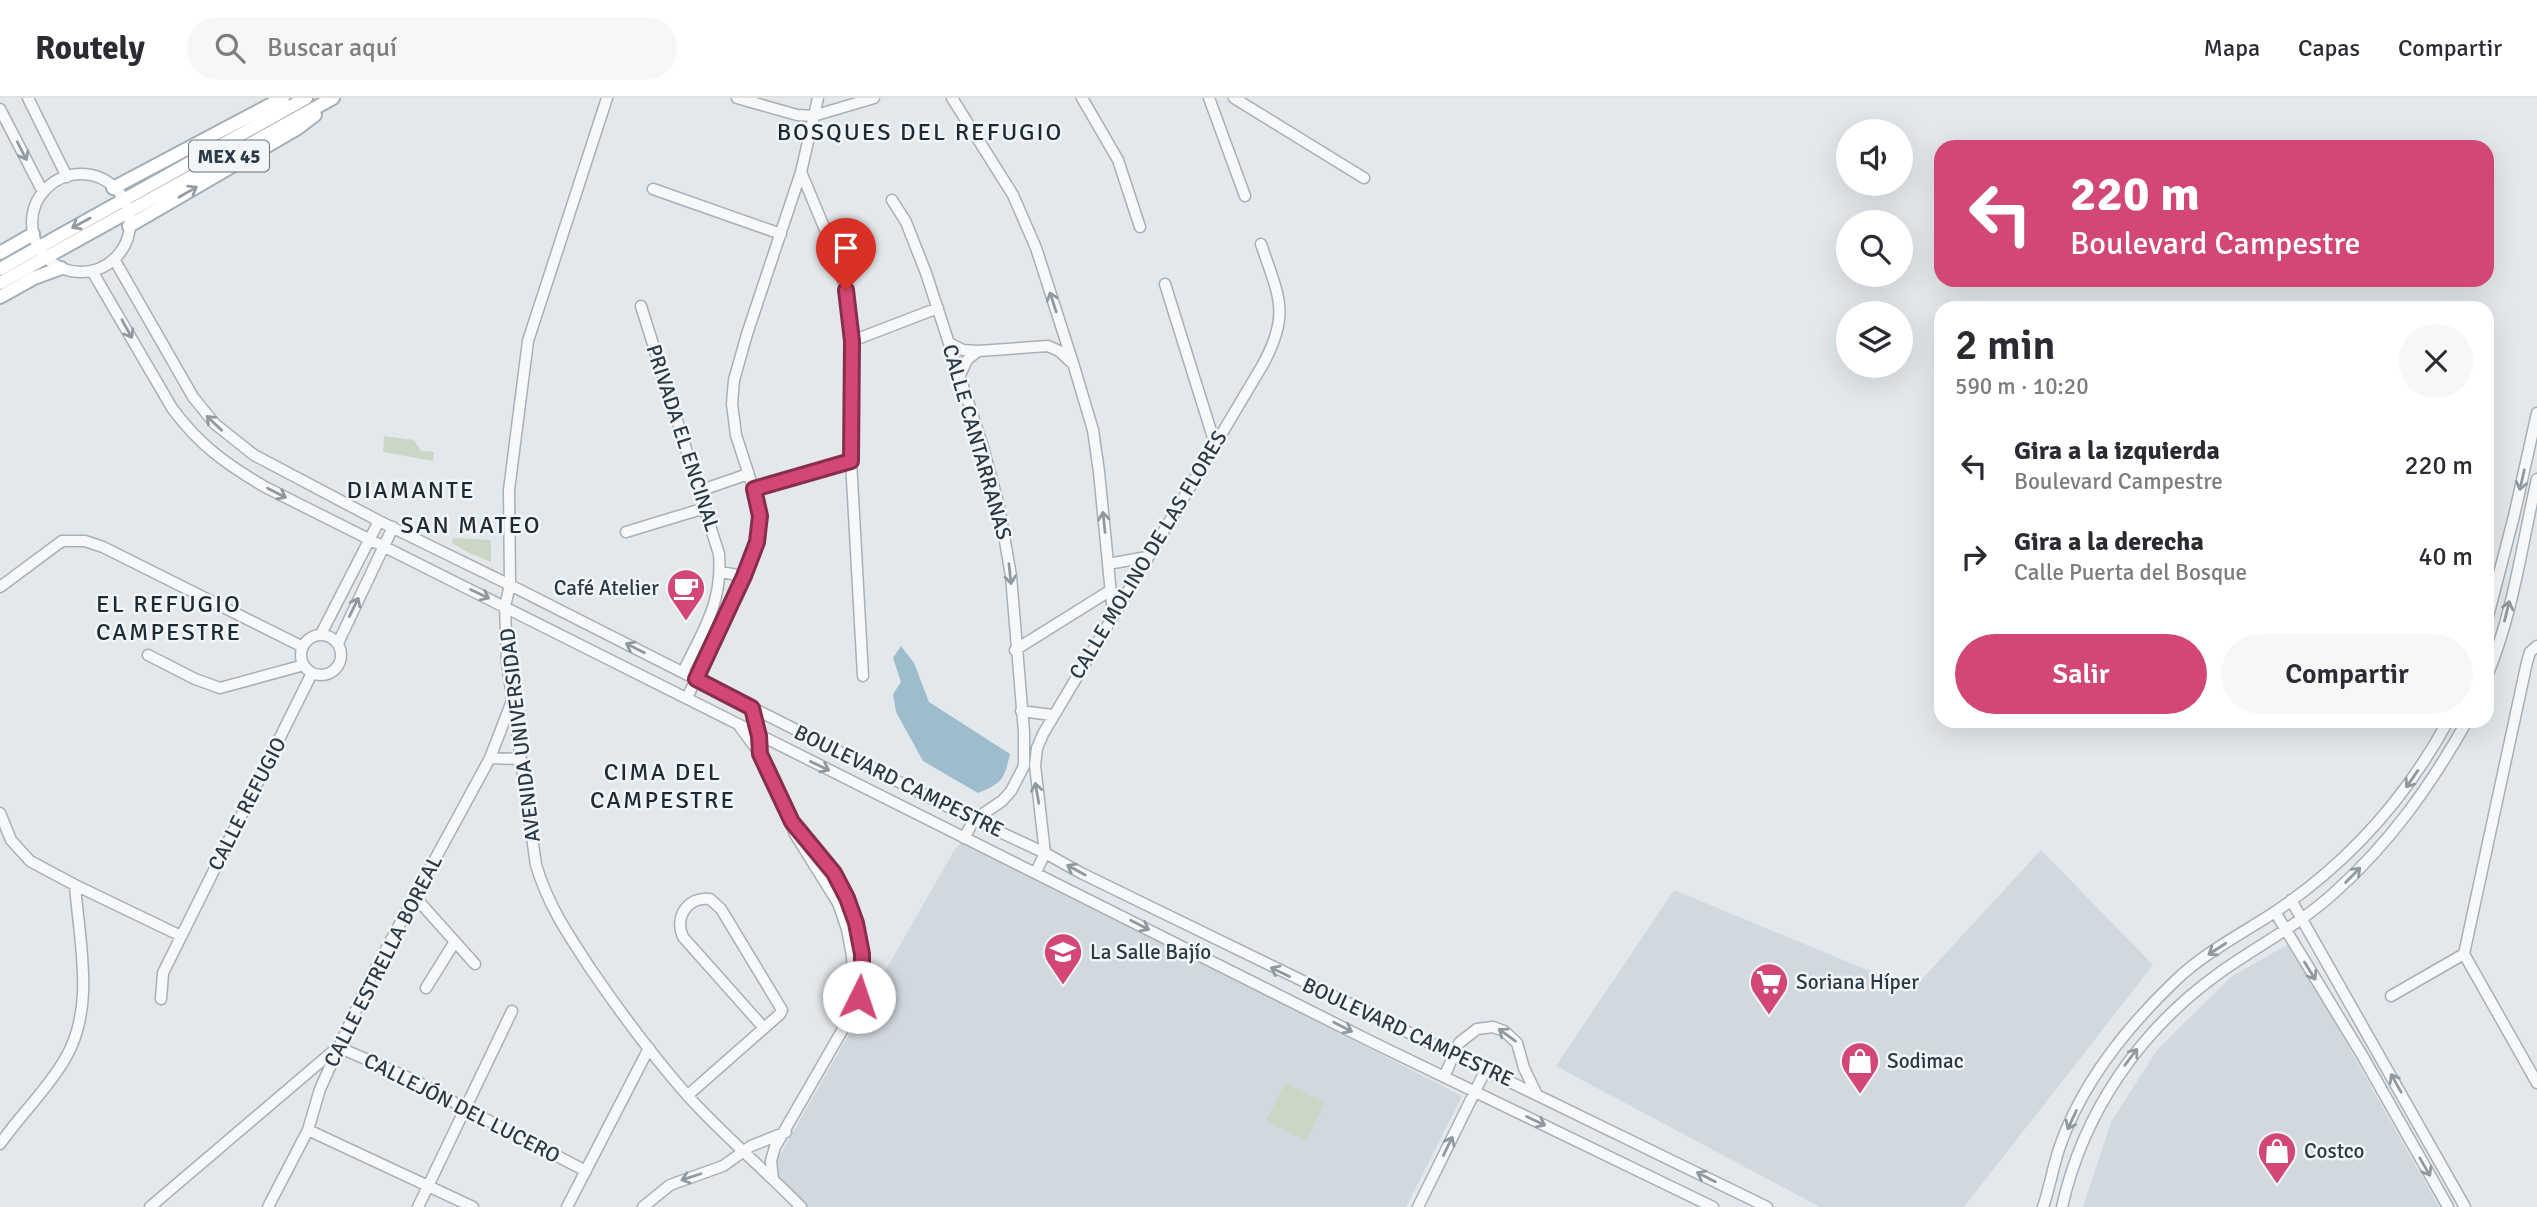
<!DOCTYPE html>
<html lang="es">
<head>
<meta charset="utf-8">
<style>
  :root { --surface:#fff; --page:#f7f7f7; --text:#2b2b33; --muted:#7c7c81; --line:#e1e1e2; --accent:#d24775 }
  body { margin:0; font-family:Signika,sans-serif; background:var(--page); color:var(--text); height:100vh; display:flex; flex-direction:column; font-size:26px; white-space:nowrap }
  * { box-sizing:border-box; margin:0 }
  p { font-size:23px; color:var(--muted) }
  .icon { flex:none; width:38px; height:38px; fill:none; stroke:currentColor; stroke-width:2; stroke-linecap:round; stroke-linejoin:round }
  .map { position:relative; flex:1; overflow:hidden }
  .drawer { position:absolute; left:1934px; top:203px; width:560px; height:427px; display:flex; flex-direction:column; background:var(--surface); border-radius:21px; box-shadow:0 7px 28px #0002 }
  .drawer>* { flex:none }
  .banner { position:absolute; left:1934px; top:42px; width:560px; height:147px; border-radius:21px; box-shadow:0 7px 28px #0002; background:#d24775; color:#fff; overflow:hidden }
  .tools { position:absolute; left:1836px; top:21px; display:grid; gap:14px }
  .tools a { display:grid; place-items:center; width:77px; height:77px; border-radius:50%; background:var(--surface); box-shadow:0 7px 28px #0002; font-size:35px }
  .pin { position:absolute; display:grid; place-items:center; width:60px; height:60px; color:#fff; margin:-72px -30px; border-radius:50% 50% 50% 0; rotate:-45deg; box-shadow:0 0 7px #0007 }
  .pin .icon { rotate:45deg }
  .me { position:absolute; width:77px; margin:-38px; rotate:4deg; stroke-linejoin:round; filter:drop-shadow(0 0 5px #0008) }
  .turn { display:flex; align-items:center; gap:24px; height:147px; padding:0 21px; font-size:32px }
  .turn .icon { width:91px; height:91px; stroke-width:2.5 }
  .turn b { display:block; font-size:49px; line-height:60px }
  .round { display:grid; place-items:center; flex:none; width:74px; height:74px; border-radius:37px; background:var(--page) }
  .headline { display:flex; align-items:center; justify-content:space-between; height:119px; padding:0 21px }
  h1 { font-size:42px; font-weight:600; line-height:52px }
  .primary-button { display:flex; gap:14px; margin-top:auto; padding:14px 21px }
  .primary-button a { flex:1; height:80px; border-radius:42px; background:var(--accent); color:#fff; font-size:28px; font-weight:600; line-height:80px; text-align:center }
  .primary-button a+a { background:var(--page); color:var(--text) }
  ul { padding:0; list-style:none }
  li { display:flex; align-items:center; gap:21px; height:91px; padding:0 21px }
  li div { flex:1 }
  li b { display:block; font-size:26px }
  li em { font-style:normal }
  header { display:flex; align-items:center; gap:42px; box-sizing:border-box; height:98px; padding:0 35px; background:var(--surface); border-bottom:2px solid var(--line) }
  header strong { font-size:33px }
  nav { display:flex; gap:38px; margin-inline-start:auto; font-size:24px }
  .search { width:490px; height:63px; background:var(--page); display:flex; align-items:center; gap:18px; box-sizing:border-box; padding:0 24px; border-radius:38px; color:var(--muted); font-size:26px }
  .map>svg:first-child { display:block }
  .built { fill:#d1d8de }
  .green { fill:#ccd6c4 }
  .water { fill:#9ebdcc }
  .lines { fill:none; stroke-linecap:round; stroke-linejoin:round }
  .minor-casing { stroke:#a8b0b7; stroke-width:13 }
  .major-casing { stroke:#a2afb8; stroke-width:16 }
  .minor { stroke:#f6f8fa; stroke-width:10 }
  .major { stroke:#fff; stroke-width:12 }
  .oneway { stroke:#9098a0 }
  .oneway2 { stroke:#949ca2 }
  .route-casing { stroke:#882e4c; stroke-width:18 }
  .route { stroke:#d24775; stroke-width:12 }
  .labels { text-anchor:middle; stroke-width:5; stroke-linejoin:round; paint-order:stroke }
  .shield { fill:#f3f6f9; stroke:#66727b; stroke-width:2 }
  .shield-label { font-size:19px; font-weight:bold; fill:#2a3945 }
  .street-label { font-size:21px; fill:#2a3945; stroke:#f3f6f9 }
  .poi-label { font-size:21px; fill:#2a3945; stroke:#f3f6f9; text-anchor:start }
  .quarter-label { font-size:24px; letter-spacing:2px; fill:#1c2a36; stroke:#f3f6f9 }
</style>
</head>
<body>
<header>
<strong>Routely</strong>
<div class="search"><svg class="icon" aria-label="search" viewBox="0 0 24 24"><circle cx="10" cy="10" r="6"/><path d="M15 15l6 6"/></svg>Buscar aquí</div>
<nav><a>Mapa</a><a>Capas</a><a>Compartir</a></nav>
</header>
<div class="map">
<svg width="2537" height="1109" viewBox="0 0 2537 1109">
  <rect width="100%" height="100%" fill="#e3e8ec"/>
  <path class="built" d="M964 742 1462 998 1406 1109H805L772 1071 955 751Z
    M2041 752 2153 867 1964 1109H1820L1556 968 1674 792 1913 891Z
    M2290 845 2439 1109H2083L2111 1024 2157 952 2231 879Z"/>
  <path class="green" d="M384 338 414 342 421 353 434 354 433 363 383 354Z
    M453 440 491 442V464L469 455 452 445Z
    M1285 985 1325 1005 1306 1043 1266 1023Z"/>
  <path class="water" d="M901 548 914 565 929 604 1010 656C1004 681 1003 685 978 695L923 663 896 614 893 596 901 584 893 560Z"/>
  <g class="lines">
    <g class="minor-casing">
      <path id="minor" d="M28 0 67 79
        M607 0 528 243 509 392 510 487 505 508 507 564 536 767C548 807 567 835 590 870 620 914 652 957 687 997 723 1037 764 1071 801 1109
        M737 0 797 17 813 18 874 0
        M952 0 1013 97 1036 150 1073 265 1093 332 1099 374 1113 516
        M1082 0 1118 62 1140 129
        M1209 0 1245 98
        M1234 0 1364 80
        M0 11 43 94
        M801 74 831 146 846 192 852 243 851 363 863 578
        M32 125a49 49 0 1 1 98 0a49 49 0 1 1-98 0Z
        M653 91 781 136
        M892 102 906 124 926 175 982 346 999 408 1011 478 1024 634V668L1011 693 1002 703 974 722 964 740
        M114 161 193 299 215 326 254 357 379 423 510 487 974 722 1045 755 1081 775 1767 1109
        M92 173 172 310C199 347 226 366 265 389L1370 943 1713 1109
        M1165 186 1215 346
        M641 208 719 456C723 504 703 533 683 574
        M852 243 938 210
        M949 245 963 252 978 253 1048 248 1059 253 1071 264
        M960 277 967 262 978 253
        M754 391 851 363
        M699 393 748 376
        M626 434 705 410
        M1108 466 1147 459
        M720 474 744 478
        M0 489 62 443H85L103 449 303 549
        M2487 522 2514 418 2537 315
        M321 536 379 423
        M301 557a20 20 0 1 1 40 0a20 20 0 1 1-40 0Z
        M338 545 393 429
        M1015 552 1111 492
        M148 557 195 581 220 590 304 567
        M2487 578C2513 516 2522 446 2537 381
        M687 600 744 478 757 444 758 405 736 337 732 306 734 282 747 236 801 74 818 0
        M753 610 759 641
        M1021 613 1052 617
        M740 629 760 656 778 693 795 736 838 805 847 831 852 858 854 907
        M490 660 521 661
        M0 715 11 742 30 763 75 787 181 838
        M1036 774 1045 755 1035 667 1037 650 1043 636 1262 268C1291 216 1279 199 1261 146
        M415 799 475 866
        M2291 802 2465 1109
        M2275 814 2362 957 2448 1109
        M2464 856 2537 985
        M426 890 454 845
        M2391 898 2464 856 2527 564 2530 554 2537 548
        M161 901 163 875 312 575
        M1444 979 1459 945 1477 931 1493 929 1504 933 1517 945 1524 970 1536 995
        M688 997 780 916 782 912 721 811 710 801C688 798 674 819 683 839L764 930
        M308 1032 473 1109
        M0 1046C20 1017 47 992 65 961 96 909 79 843 75 787
        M773 1081 771 1063 775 1049 851 917C854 909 859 901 861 892 871 831 837 764 792 725
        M150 1109 338 949 416 983 466 1011 586 1073
        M268 1109 308 1032 320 991 370 881 490 660 512 603
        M418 1109 512 913
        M567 1109 649 950
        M643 1109 670 1087 723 1068 751 1048 786 1034
        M1418 1109 1486 971
        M2043 1109C2050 1089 2053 1068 2060 1048 2082 985 2128 928 2175 883 2204 855 2241 836 2275 814 2348 765 2406 700 2448 623
        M2062 1109C2083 1015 2139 933 2218 876 2257 848 2299 827 2335 794 2390 745 2431 687 2467 623"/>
    </g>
    <g class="major-casing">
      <path id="major" d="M113 90 283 0
        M129 128 298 30 315 17
        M0 155 33 136
        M0 171 306 0
        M0 185 333 0
        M0 199 34 180 61 170"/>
    </g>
    <use href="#minor" class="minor"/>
    <use href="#major" class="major"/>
  </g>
  <defs><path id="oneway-shaft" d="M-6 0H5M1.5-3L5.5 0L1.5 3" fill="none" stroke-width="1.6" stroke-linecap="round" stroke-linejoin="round" transform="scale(1.75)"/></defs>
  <g class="oneway">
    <use href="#oneway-shaft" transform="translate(22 53) rotate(63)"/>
    <use href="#oneway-shaft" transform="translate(1053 204) rotate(-108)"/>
    <use href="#oneway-shaft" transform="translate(127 231) rotate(61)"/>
    <use href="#oneway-shaft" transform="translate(214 325) rotate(-136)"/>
    <use href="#oneway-shaft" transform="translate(2522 382) rotate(103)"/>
    <use href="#oneway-shaft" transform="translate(277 395) rotate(27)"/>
    <use href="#oneway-shaft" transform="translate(1104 424) rotate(-96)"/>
    <use href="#oneway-shaft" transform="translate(1010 476) rotate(84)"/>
    <use href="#oneway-shaft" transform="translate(480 496) rotate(26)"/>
    <use href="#oneway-shaft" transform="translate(354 509) rotate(-64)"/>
    <use href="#oneway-shaft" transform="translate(2507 513) rotate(-76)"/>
    <use href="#oneway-shaft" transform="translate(635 550) rotate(-153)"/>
    <use href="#oneway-shaft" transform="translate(820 668) rotate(26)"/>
    <use href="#oneway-shaft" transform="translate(2412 681) rotate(125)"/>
    <use href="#oneway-shaft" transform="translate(1037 695) rotate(-100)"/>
    <use href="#oneway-shaft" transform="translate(1076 772) rotate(-151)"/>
    <use href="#oneway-shaft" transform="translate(2353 777) rotate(-45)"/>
    <use href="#oneway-shaft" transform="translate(1140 827) rotate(27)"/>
    <use href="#oneway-shaft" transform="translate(2217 851) rotate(147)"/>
    <use href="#oneway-shaft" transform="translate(2310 873) rotate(58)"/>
    <use href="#oneway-shaft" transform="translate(1280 874) rotate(-154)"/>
    <use href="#oneway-shaft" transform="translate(1343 929) rotate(27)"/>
    <use href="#oneway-shaft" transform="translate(1507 937) rotate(-144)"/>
    <use href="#oneway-shaft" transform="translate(2131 959) rotate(-53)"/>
    <use href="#oneway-shaft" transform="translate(2396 985) rotate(-119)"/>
    <use href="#oneway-shaft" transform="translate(2072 1022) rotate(115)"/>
    <use href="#oneway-shaft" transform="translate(1536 1023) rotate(26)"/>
    <use href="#oneway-shaft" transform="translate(1448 1048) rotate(-64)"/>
    <use href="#oneway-shaft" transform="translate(2425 1069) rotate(60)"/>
    <use href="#oneway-shaft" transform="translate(691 1079) rotate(162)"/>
    <use href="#oneway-shaft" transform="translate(1706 1079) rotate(-153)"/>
  </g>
  <g class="oneway2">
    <use href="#oneway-shaft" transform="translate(188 94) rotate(-30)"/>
    <use href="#oneway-shaft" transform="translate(81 125) rotate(151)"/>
  </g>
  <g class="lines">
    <g class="route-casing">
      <path id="route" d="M846 192 852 243 851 363 754 391 760 418 757 444 744 478 696 581 752 610 759 638 760 656 792 724 834 775 847 800 856 825 862 856V878L859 899"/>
    </g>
    <use href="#route" class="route"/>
  </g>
  <defs>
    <g id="cafe-pin" transform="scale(2.0125)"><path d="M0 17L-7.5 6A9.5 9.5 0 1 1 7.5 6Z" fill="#d24775" stroke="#f3f6f9"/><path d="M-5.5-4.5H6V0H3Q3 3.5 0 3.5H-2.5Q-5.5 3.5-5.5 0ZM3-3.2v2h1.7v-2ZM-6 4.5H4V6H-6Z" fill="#fff"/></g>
    <g id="university-pin" transform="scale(2.0125)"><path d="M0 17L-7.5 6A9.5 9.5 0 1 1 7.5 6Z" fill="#d24775" stroke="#f3f6f9"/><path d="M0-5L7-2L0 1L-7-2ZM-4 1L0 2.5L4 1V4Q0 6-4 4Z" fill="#fff"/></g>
    <g id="supermarket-pin" transform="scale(2.0125)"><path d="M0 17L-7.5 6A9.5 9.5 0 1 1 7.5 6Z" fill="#d24775" stroke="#f3f6f9"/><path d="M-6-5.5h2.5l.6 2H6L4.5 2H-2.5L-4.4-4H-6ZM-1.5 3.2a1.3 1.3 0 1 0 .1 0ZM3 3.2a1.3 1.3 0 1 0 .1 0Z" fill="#fff"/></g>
    <g id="shop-pin" transform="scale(2.0125)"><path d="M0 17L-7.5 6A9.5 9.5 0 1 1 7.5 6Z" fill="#d24775" stroke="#f3f6f9"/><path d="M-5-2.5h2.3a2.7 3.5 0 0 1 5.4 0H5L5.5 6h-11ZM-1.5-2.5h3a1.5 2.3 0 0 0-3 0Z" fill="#fff"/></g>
  </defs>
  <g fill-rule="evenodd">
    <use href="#cafe-pin" x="686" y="490"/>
    <use href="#university-pin" x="1063" y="854"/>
    <use href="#supermarket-pin" x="1769" y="884"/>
    <use href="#shop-pin" x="1860" y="963"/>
    <use href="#shop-pin" x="2277" y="1053"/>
  </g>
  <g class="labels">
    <rect class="shield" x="189" y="42.5" width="80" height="31" rx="5"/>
    <g class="shield-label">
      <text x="229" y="65">MEX 45</text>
    </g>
    <g class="street-label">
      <text transform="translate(683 340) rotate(72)" y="7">PRIVADA EL ENCINAL</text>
      <text transform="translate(977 344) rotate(74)" y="7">CALLE CANTARRANAS</text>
      <text transform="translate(1148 457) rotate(-59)" y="7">CALLE MOLINO DE LAS FLORES</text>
      <text transform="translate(520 637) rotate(-97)" y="7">AVENIDA UNIVERSIDAD</text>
      <text transform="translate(899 683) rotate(26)" y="7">BOULEVARD CAMPESTRE</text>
      <text transform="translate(247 706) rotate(-63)" y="7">CALLE REFUGIO</text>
      <text transform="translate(383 863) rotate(-63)" y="7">CALLE ESTRELLA BOREAL</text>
      <text transform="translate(1408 934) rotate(25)" y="7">BOULEVARD CAMPESTRE</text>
      <text transform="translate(462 1010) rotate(27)" y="7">CALLEJÓN DEL LUCERO</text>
    </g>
    <g class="poi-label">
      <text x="659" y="497" text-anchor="end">Café Atelier</text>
      <text x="1090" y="861">La Salle Bajío</text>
      <text x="1796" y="891">Soriana Híper</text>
      <text x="1887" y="970">Sodimac</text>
      <text x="2304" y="1060">Costco</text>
    </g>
    <g class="quarter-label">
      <text x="920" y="42">BOSQUES DEL REFUGIO</text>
      <text x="411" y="400">DIAMANTE</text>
      <text x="471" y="435">SAN MATEO</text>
      <text x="169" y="514">EL REFUGIO<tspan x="169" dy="28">CAMPESTRE</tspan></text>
      <text x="663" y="682">CIMA DEL<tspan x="663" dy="28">CAMPESTRE</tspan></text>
    </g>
  </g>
</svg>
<div class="tools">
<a><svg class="icon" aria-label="sound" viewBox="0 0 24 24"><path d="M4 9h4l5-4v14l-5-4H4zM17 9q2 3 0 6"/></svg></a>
<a><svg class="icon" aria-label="search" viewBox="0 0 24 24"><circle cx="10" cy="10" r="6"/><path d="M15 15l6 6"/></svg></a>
<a><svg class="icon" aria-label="layers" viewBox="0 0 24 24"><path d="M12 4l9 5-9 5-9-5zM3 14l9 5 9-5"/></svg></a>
</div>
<div class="pin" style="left:846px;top:192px;background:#d93025"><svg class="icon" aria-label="arrive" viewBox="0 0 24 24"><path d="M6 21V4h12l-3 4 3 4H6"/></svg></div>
<svg class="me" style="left:859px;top:899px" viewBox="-20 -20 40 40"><circle r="19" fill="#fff"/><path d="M0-13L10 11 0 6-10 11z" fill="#d24775"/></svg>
<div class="banner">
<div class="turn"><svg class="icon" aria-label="left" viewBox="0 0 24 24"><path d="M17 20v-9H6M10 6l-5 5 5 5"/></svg><div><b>220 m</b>Boulevard Campestre</div></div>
</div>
<section class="drawer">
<div class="headline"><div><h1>2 min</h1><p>590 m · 10:20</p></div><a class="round"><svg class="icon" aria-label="close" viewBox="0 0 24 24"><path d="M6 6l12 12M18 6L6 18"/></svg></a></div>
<ul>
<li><svg class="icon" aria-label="left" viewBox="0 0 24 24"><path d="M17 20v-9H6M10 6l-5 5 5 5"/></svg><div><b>Gira a la izquierda</b><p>Boulevard Campestre</p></div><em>220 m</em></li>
<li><svg class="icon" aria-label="right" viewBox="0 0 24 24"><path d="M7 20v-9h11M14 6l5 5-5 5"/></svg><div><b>Gira a la derecha</b><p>Calle Puerta del Bosque</p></div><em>40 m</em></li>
</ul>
<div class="primary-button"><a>Salir</a><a>Compartir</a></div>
</section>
</div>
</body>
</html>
